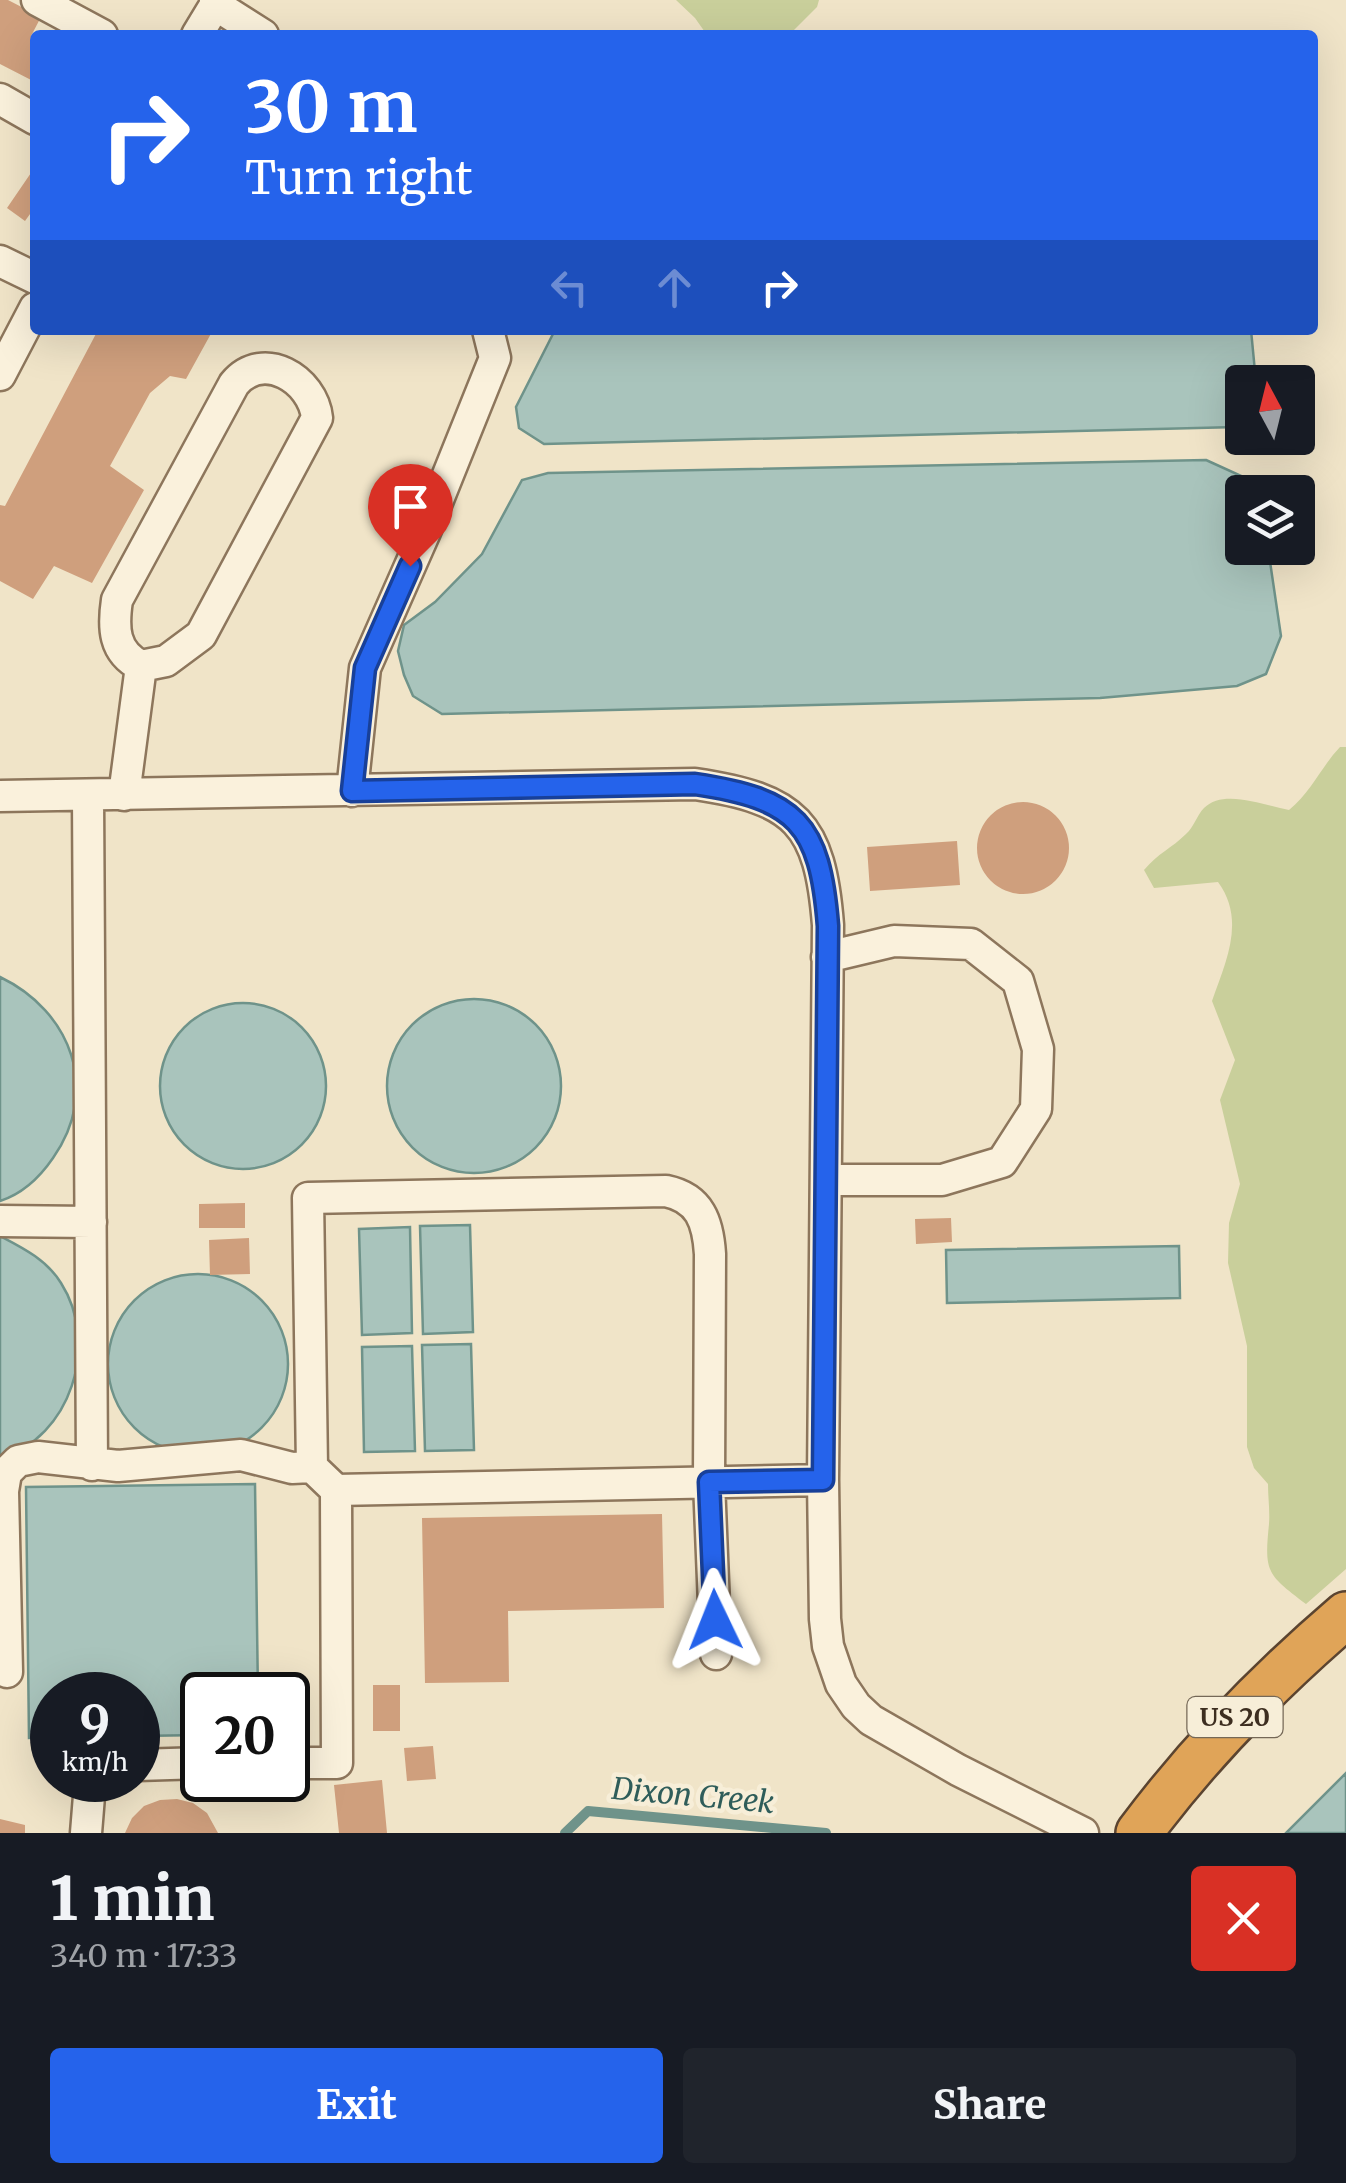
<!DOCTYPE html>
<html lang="en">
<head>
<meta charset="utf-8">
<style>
  :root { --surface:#171b24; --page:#20242c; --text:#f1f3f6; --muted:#9ea1a6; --accent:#2563eb }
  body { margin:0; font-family:Merriweather,serif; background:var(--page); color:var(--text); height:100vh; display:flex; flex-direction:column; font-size:38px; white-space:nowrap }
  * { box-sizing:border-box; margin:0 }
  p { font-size:32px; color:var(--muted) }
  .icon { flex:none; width:55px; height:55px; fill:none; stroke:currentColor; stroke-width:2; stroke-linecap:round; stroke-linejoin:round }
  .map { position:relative; height:1833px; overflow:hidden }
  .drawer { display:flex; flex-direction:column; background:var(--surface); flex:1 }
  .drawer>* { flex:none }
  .top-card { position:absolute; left:30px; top:30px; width:1288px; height:305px; border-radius:10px; box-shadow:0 10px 40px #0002; background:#2563eb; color:#fff; overflow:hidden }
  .needle { width:65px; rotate:353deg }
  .buttons { position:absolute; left:1225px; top:365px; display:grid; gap:20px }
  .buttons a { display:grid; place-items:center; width:90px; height:90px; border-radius:10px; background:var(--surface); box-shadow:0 10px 40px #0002; font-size:50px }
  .speed { position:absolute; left:30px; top:1672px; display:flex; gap:20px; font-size:50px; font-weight:700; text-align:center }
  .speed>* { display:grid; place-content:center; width:130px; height:130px; border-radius:50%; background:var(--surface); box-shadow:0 10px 40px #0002; line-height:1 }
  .speed small { font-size:25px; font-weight:400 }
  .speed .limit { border:5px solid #111; border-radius:15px; background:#fff; color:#111 }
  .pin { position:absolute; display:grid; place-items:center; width:85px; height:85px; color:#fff; margin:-102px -42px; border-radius:50% 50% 50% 0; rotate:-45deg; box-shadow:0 0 10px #0007 }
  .pin .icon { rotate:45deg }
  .me { position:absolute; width:110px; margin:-55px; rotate:358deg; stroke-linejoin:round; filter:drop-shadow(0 0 8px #0008) }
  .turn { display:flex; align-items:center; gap:35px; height:210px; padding:0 50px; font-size:45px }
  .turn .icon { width:130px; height:130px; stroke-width:2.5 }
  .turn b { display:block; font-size:70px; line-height:85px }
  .lanes { display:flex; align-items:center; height:95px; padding:0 50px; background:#0003; justify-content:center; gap:50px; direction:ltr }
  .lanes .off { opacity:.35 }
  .round { display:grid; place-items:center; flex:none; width:105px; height:105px; border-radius:10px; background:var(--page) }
  .summary { display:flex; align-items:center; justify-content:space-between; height:170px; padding:0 50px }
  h1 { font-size:60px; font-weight:800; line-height:75px }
  .action { display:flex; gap:20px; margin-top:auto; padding:20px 50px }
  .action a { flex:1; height:115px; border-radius:10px; background:var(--accent); color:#fff; font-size:40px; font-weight:800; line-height:115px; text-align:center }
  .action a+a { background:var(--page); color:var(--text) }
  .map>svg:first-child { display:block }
  .green { fill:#c9cf9b }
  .water { fill:#a9c4bc; stroke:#6f938a; stroke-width:2.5 }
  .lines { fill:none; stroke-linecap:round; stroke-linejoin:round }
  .stream { stroke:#6f938a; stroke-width:10 }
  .building { fill:#cf9f7d }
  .minor-casing { stroke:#8d765c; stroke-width:35 }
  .highway-casing { stroke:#5b4430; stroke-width:50 }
  .minor { stroke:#faf1dc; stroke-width:30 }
  .highway { stroke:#e0a458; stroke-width:45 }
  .route-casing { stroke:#184099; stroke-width:25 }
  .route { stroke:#2563eb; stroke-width:18 }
  .labels { text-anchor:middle; stroke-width:9; stroke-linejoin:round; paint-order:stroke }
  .shield { fill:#f7eed8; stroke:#756857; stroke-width:2.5 }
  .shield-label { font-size:25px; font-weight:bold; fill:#3d2e20 }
  .water-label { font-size:30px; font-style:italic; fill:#2f5d5a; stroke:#f7eed8 }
</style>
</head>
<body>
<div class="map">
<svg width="1346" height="1833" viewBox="0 0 1346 1833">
  <rect width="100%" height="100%" fill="#f0e4c8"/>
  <path class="green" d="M676 0H819L817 7 789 35H707L695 18Z
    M1340 747H1346V1569L1306 1604C1267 1574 1264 1573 1269 1524 1270 1511 1268 1497 1268 1484L1254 1468 1247 1447V1346L1228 1263 1229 1223 1240 1184 1220 1100 1235 1060 1212 1001C1226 961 1246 920 1218 882L1154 888 1144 870C1158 853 1172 848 1186 834 1194 827 1197 815 1204 808 1224 788 1265 806 1289 810 1312 791 1321 767 1340 747Z"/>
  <path class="water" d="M555 330H1251L1256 382H1242V420L1237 427 544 444 519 428 516 407Z
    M1206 460 1259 484 1260 492H1242V548H1268L1281 636 1266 674 1237 686 1100 698 442 714 413 696 404 675 398 651 404 625 435 602 482 554 522 480 548 473Z
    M0 977C71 1011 101 1090 53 1158 40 1177 22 1194 0 1201Z
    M387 1086a87 87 0 1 1 174 0a87 87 0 1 1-174 0Z
    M160 1086a83 83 0 1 1 166 0a83 83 0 1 1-166 0Z
    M470 1225 473 1332 423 1334 420 1226Z
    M410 1227 412 1333 362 1335 359 1229Z
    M0 1236C23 1248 47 1260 61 1283 100 1344 71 1438 0 1458Z
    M1179 1246 1180 1298 947 1303 946 1250Z
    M108 1364a90 90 0 1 1 180 0a90 90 0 1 1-180 0Z
    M471 1344 474 1450 425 1451 422 1345Z
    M412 1346 415 1451 364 1452 362 1347Z
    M255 1484 258 1695H202V1735L138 1736V1695H52V1737L29 1738 26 1487Z
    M1346 1773V1833H1286Z"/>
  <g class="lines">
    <path class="stream" d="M565 1833 588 1811 826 1833"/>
  </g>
  <path class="building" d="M0 0H8L41 17 31 36 35 38V82L0 64Z
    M35 167V207L25 221 7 208Z
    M98 330H213L186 379 170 376 150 393 110 466 144 490 92 583 54 566 33 599 0 581V505L5 506Z
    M977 848a46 46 0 1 1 92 0a46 46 0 1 1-92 0Z
    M957 841 960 885 870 891 867 847Z
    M245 1203V1228H199V1204Z
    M951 1218 952 1242 916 1244 915 1219Z
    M249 1238 250 1274 210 1275 209 1240Z
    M662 1514 664 1608 508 1611 509 1682 425 1683 422 1518Z
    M373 1685H400V1731H373Z
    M433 1746 436 1779 407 1781 404 1748Z
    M382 1780 387 1833H339L334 1785Z
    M177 1799 193 1803 207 1813 218 1833H125L132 1818 144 1806 160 1800Z
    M0 1819 25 1825V1833H0Z"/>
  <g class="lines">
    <g class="minor-casing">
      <path id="minor" d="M37 0 102 35
        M215 0 219 7 263 35
        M197 35 217 2
        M0 99 35 119
        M0 261 35 278
        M0 375 35 308
        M352 791 365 668 425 532 495 358 488 330
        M124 795 141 666C113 652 113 627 117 600L234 384C263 349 313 379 317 418L201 635 166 661 141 666
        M0 796 695 784C796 799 820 823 828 925L823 1480 825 1619 828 1646 841 1684 856 1706 871 1720 958 1770 1083 1833
        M88 796 92 1465
        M826 1180H942L1002 1162 1036 1109 1038 1049 1018 981 971 944 894 941 827 957
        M0 1221 91 1222
        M336 1490 823 1480
        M7 1672 3 1491 6 1473 18 1461 38 1457 118 1466 241 1455 292 1468 312 1467
        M288 1763H337L336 1490 312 1467 308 1198 666 1191C700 1198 708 1222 710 1254L709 1482 716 1654
        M138 1765 202 1763
        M86 1833 89 1796 97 1780"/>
    </g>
    <g class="highway-casing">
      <path id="highway" d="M1139 1833C1200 1751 1269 1681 1346 1615"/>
    </g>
    <use href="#minor" class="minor"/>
    <use href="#highway" class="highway"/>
  </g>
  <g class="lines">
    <g class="route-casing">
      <path id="route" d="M410 566 365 668 352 791 695 784C796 799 820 823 828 926L823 1480 709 1482 715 1620"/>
    </g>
    <use href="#route" class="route"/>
  </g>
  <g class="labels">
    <rect class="shield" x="1187.5" y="1697" width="95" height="40" rx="8"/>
    <g class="shield-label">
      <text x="1235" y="1726">US 20</text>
    </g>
    <g class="water-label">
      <text transform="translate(693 1796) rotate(5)" y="10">Dixon Creek</text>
    </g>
  </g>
</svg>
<div class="buttons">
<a><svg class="needle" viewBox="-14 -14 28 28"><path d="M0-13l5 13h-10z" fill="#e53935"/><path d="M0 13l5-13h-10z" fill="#9ea1a6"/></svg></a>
<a><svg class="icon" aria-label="layers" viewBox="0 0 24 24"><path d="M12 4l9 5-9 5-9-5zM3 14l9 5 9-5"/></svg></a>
</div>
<div class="speed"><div>9<small>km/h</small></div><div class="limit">20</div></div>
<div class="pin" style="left:410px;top:566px;background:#d93025"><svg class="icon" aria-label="arrive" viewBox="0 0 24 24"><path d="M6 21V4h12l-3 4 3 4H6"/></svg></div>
<svg class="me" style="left:715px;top:1620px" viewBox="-20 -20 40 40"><path d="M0-17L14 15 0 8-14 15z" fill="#2563eb" stroke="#fff" stroke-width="4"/></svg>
<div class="top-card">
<div class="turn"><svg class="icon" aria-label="right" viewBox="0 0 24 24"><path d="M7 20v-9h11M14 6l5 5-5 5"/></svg><div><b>30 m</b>Turn right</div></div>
<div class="lanes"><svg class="icon off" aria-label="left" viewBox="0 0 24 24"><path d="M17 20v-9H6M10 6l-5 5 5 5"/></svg><svg class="icon off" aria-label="ahead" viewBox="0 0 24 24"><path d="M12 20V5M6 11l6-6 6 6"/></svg><svg class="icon" aria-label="right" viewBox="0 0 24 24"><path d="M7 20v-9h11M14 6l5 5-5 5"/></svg></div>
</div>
</div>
<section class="drawer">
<div class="summary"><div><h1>1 min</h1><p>340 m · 17:33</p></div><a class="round" style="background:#d93025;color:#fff"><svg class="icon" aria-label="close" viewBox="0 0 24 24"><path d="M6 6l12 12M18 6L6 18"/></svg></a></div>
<div class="action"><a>Exit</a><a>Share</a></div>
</section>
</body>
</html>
